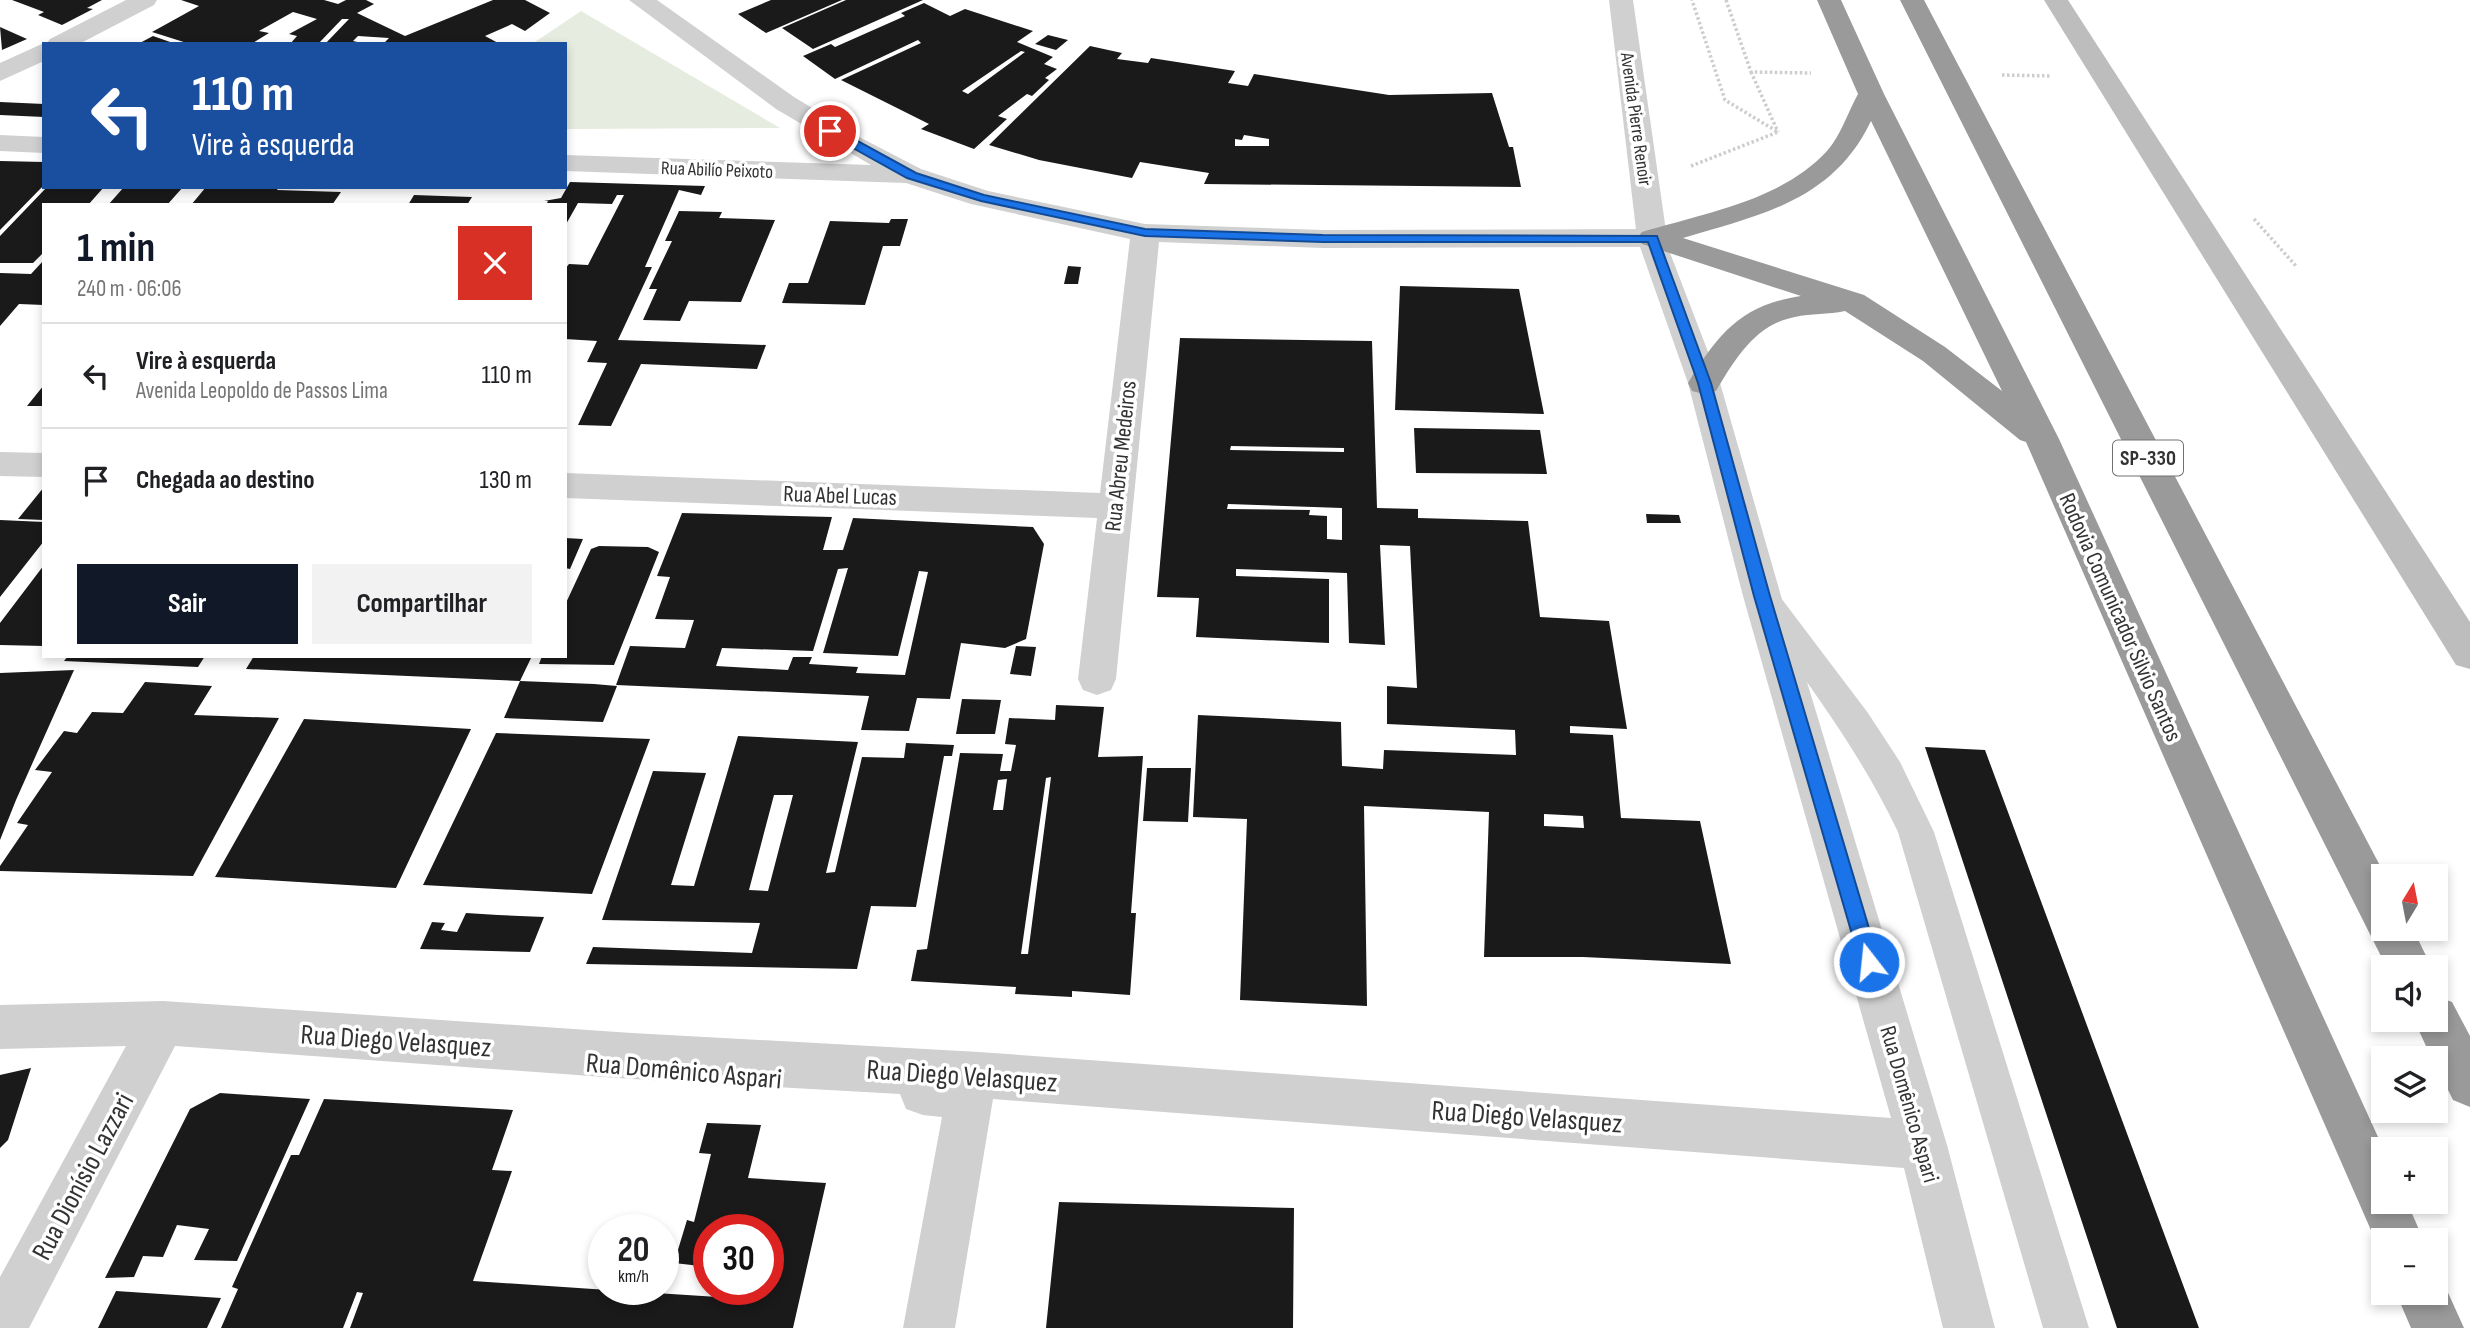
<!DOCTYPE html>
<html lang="pt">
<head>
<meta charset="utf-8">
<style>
  :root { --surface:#fff; --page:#f2f2f2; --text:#202124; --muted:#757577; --line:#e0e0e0; --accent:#111827 }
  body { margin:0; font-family:"Sofia Sans Condensed",sans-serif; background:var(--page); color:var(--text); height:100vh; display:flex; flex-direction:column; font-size:26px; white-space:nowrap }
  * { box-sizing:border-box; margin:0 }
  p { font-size:23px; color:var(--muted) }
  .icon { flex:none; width:38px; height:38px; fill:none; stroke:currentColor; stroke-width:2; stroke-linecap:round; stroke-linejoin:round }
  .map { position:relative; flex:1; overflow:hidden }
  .details { position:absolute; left:42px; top:203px; width:525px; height:455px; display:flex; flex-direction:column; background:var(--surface); border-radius:0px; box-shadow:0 4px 10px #0003 }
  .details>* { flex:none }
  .banner { position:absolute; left:42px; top:42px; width:525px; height:147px; border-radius:0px; box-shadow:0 4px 10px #0003; background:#1a4fa0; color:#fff; overflow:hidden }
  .needle { width:46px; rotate:10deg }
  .controls { position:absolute; left:2371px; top:864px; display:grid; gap:14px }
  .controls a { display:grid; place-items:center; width:77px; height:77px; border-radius:0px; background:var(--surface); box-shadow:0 4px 10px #0003; font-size:35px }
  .speed { position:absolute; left:588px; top:1214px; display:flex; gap:14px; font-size:35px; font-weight:700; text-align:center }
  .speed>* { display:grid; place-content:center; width:91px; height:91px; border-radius:50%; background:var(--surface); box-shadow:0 4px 10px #0003; line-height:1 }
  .speed small { font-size:18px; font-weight:400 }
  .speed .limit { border:10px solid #d22; background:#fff; color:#111 }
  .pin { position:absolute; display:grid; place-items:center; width:60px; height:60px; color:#fff; margin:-30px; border:4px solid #fff; border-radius:50%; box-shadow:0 2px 7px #0007 }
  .me { position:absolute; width:77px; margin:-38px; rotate:344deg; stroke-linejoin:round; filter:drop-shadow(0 0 5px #0008) }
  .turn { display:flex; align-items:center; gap:24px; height:147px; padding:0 35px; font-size:32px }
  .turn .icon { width:91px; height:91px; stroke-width:2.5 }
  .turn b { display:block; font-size:49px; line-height:60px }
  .round { display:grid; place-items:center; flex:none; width:74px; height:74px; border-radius:0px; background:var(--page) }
  .head { display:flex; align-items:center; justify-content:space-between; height:119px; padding:0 35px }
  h1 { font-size:42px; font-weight:700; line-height:52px; color:var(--accent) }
  .primary-button { display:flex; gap:14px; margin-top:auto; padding:14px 35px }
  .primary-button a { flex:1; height:80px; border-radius:0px; background:var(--accent); color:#fff; font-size:28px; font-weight:700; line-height:80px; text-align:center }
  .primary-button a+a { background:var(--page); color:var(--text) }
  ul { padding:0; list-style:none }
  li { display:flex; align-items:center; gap:21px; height:105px; padding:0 35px; border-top:2px solid var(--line) }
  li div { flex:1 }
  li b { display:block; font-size:26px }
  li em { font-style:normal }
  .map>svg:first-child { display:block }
  .green { fill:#e6ecdf }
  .building { fill:#1a1a1a; fill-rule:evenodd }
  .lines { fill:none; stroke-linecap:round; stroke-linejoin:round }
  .path { stroke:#cdcdcd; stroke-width:3.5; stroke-dasharray:2.5 2.5; stroke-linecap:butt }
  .service { fill:#d0d0d0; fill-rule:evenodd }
  .minor { fill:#d0d0d0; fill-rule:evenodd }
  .tertiary { fill:#d0d0d0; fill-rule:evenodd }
  .secondary { fill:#bdbdbd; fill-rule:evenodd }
  .motorway { fill:#9a9a9a; fill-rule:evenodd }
  .route { fill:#1a73e8; stroke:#114b97; stroke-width:2 }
  .labels { text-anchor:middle; stroke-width:7; stroke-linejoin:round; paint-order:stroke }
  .far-street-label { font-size:19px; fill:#333; stroke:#fff }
  .shield { fill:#fff; stroke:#707070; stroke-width:2 }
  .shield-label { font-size:21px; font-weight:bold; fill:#333 }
  .street-label { font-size:23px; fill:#333; stroke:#fff }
  .near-street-label { font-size:28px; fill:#333; stroke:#fff }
</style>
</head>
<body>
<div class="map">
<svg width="2470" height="1328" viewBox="0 0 2470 1328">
  <rect width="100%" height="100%" fill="#fff"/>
  <path class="green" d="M581 11 780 128 565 129V44H532Z"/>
  <path class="building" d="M12 0H102L87 8 93 9 62 25 38 15 44 12Z
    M181 0H324L338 4 346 0H366L374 4 357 13 405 36 493 0H525L550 13 525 31 512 24 485 36 500 44H383L389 38 358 36 353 41 366 44H325L349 19H342L318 44H290L297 36 289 34 317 19 293 12 259 31 269 33 251 44H190L152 32 199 6Z
    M771 0H842L766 33 738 14Z
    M846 0H923L813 49 782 28Z
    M924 3 950 16 965 9 1033 31 1017 42 1053 57 1044 64 1057 69 1045 78 1049 80 1032 96 1027 94 998 116 1007 119 974 149 921 129 929 124 841 80 921 43 918 40 835 79 803 56 831 44 835 47 905 16 901 13ZM1021 51 1025 52 968 94 962 91Z
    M0 27 27 39 2 50Z
    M1048 35 1068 40 1056 50 1035 44Z
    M153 36 173 43V44H138Z
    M1090 46 1122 53 1117 59 1148 63 1151 58 1235 71 1228 83 1248 86 1254 74 1389 95 1492 93 1509 147H1513L1521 187 1204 184 1209 173 1140 162 1132 178 1039 160 989 145ZM1244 135 1269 139V146H1235V139L1242 140Z
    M0 102 44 104V117L0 115Z
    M0 161 44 162V185L0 230Z
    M570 182 705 186 701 195 679 190 645 267H652L618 340 766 345 757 369 641 364 611 426 578 425 607 363 587 362 597 341 565 339V269L569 264 588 265 624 195H617L612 204 578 203 565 226V205H546L548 201H544L561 198Z
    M47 187H104L88 205H44V252L33 263H0V236Z
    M124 187H183L167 205H108Z
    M206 187H279L277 190 341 192 332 205H191Z
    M414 195 472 197 467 205H408Z
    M679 211 722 212 719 218 775 220 741 302 689 301 680 321 643 320 657 289H649L672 241H665Z
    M891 219H908L900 246H883L865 305 782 303 789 283H808L830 221 889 223Z
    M44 260V305L19 304 0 326V273L31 274Z
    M1068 266 1081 267 1078 284H1064Z
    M1400 286 1519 289 1544 414 1395 410Z
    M1180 338 1372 341 1377 508 1418 509V518L1528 521 1540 617 1609 621 1627 729 1570 726V733L1613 735 1621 818 1700 821 1731 964 1583 957H1484L1489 812 1364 806 1367 1006 1240 1000 1247 819 1193 817 1198 715 1341 722 1342 766 1383 769 1384 750 1516 755 1515 730 1387 724V686L1417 688 1410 546 1380 545 1385 645 1349 643 1347 573 1236 569V576L1329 579V643L1196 637 1199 598 1157 597ZM1231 446 1344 448V452L1230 450ZM1228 504 1342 508V540L1327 539V516L1309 515 1310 510 1227 509ZM1544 814 1583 816 1584 828 1544 826Z
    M44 385V406H27Z
    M1414 428 1540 430 1547 474 1416 473Z
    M44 487V520L18 519Z
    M682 513 832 517 823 550H843L853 518 1033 527 1044 544 1026 639 1005 648 961 643 950 699 917 698 909 731 861 730 869 696 616 685 630 646 685 648 694 620 655 619 670 577 657 576ZM848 568 823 653 898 656 919 571 928 572 905 675 856 673 858 667 809 664 812 657H793L788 670 716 666 722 648 813 651 838 569Z
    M1646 514 1679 515 1681 523H1647Z
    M0 520 44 522V541L0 597Z
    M565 538 583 539 570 569 565 568Z
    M599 546 648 547 659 552 614 665 539 664 542 656H565V605L591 549Z
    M44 565V646L0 645V623Z
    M1016 646 1036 647 1031 676 1010 674Z
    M68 656H205L198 667 64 661Z
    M254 656H532L520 681 246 669Z
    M74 670 16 800 0 840V673Z
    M520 681 594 684 617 686 603 722 504 718Z
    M145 682 212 686 194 715 279 718 193 876 0 871V866L28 825 17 823 52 772 35 770 64 731 77 733 92 712 123 713Z
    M962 699 1001 700 995 734H956Z
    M1056 705 1104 707 1098 757 1143 756 1131 913H1136L1130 995 1072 991V997L1015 994 1016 987 911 981 917 950 927 949 960 753 1003 754 1000 771H1011L1016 745 1005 744 1009 718 1055 720ZM1051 777 1028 954H1021L1046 778ZM1007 779 1003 810H993L998 780Z
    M304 719 471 729 396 888 215 877Z
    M496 733 650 739 592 894 423 885Z
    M738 736 858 742 826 873 835 872 862 757 904 758 906 743 954 745 952 756H944L916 907 871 906 857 969 586 964 593 947 752 953 760 923 602 920 653 771 706 773 671 885 694 886ZM774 795H793L768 891 749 890Z
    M1925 747 1985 750 2199 1328H2117Z
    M1147 768H1191L1188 822 1143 821Z
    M466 913 498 915 544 917 530 952 420 949 432 922 445 923 441 930 457 932Z
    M31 1068 8 1140 0 1148V1075Z
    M220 1093 310 1099 237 1261 194 1260 209 1229 177 1225 163 1257 143 1256 134 1277 105 1278 190 1109Z
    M324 1099 513 1110 492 1170 512 1171 473 1281 593 1289 718 1297 721 1290H768V1230H709V1267L674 1263 687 1220 694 1222 711 1154 699 1153 707 1123 761 1125 748 1178 826 1183 793 1328H350L363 1293 357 1292 343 1328H221L238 1289 232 1287 291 1155H299Z
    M1059 1202 1294 1208 1293 1328H1046Z
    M116 1291 221 1298 207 1328H98Z"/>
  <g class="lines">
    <path class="path" d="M1726 0 1751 72 1811 73
      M1751 72 1778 132
      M2002 75 2052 76
      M1691 166 1778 132 1725 100 1692 0
      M2254 219 2296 266"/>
    <path class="service" d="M1767 591 1778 594 1868 713 1900 762 1934 832 2089 1328H2043L1898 832C1860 752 1808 683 1756 612L1751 603 1756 594Z"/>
    <path class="minor" d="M126 0H157L154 5 79 44H46L50 39Z
      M629 0H657L794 97 863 139 921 169 988 191 1145 224 1323 230 1652 229 1662 232 1720 383 1781 596 1947 1145 1995 1328H1943L1904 1168 993 1099 955 1328H903L942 1117 923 1115 906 1109 900 1094 632 1079 175 1046 29 1328H0V1277L126 1046 0 1049V1005L163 1001 632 1033 979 1052 1891 1118 1743 596 1688 383 1640 247 1323 248 1159 242 1116 679 1111 690 1097 695 1083 690 1078 679 1097 518 565 498V473L1100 493 1130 239 971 204 906 183 565 171V155L871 165 776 109Z
      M44 43V61L0 81V63Z
      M0 135 44 137V153L0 151Z
      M0 452 44 453V477L0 476Z"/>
    <path class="tertiary" d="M1609 0H1633L1667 238 1662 244 1652 247 1642 244 1637 238Z"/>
    <path class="secondary" d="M2044 0H2068L2470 622V669L2456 665Z"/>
    <path class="motorway" d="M1817 0H1841L1884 94 2059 439 2384 1150V1202H2407L2424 1241H2384V1260L2026 442 2020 440 1923 361 1845 311C1828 315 1811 313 1795 317 1756 324 1735 359 1716 391L1704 394 1692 391 1688 383C1718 334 1741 305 1801 296L1642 244 1637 238 1642 232C1704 213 1781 201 1827 151 1841 135 1848 112 1858 94ZM1871 121 2002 391 1945 347 1864 295 1683 238C1760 215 1833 201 1871 121Z
      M1900 0H1924L2386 877H2384V929H2413L2432 968H2387Z
      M2436 996 2452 1002 2470 1036V1107L2453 1100 2436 1066V1059H2432L2414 1020H2436Z
      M2436 1273 2440 1275 2464 1328H2411L2396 1293H2436Z"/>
  </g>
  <path class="route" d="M826 128H834L916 173 984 195 1145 229 1323 235 1657 236 1711 383 1770 596 1879 962 1876 968 1869 971 1863 968 1860 962 1754 596 1698 383 1648 242H1323L1145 236 981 201 907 178 826 133Z"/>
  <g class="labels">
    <g class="far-street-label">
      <text transform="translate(1637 119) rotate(82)" y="7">Avenida Pierre Renoir</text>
      <text transform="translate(717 169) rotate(2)" y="7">Rua Abilío Peixoto</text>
    </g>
    <rect class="shield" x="2113" y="440.5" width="70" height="35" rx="5"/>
    <g class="shield-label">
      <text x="2148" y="465">SP-330</text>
    </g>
    <g class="street-label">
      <text transform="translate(1120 456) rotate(-84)" y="8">Rua Abreu Medeiros</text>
      <text transform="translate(840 495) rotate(2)" y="8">Rua Abel Lucas</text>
      <text transform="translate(2121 617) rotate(66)" y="8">Rodovia Comunicador Silvio Santos</text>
      <text transform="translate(1910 1104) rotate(74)" y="8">Rua Domênico Aspari</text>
    </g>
    <g class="near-street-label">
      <text transform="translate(396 1040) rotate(4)" y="10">Rua Diego Velasquez</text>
      <text transform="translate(684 1070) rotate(5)" y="10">Rua Domênico Aspari</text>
      <text transform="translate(962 1075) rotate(4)" y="10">Rua Diego Velasquez</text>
      <text transform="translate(1527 1116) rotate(4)" y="10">Rua Diego Velasquez</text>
      <text transform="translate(82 1176) rotate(-62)" y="10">Rua Dionísio Lazzari</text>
    </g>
  </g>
</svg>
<div class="controls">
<a><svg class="needle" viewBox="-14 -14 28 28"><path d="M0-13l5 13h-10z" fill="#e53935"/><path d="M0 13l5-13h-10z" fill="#757577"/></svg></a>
<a><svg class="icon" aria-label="sound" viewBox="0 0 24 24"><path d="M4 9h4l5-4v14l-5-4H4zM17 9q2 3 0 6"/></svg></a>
<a><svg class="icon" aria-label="layers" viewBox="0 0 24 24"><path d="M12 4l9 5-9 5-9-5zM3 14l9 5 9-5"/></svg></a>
<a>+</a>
<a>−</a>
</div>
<div class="speed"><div>20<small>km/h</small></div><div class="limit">30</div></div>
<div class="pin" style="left:830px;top:131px;background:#d93025"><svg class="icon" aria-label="arrive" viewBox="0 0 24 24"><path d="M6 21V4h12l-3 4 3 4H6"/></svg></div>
<svg class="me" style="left:1869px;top:962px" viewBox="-20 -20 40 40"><circle r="17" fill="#1a73e8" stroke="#fff" stroke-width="3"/><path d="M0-11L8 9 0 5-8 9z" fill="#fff"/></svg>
<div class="banner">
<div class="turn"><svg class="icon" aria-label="left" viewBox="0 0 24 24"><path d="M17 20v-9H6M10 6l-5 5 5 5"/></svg><div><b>110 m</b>Vire à esquerda</div></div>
</div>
<section class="details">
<div class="head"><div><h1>1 min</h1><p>240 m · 06:06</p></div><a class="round" style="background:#d93025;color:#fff"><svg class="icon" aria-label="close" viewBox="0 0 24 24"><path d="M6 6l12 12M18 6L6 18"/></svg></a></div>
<ul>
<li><svg class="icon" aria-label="left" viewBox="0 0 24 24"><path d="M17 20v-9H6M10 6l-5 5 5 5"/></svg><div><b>Vire à esquerda</b><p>Avenida Leopoldo de Passos Lima</p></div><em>110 m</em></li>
<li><svg class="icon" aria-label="arrive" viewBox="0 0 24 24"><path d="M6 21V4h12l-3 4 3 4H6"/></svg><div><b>Chegada ao destino</b></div><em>130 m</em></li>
</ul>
<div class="primary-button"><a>Sair</a><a>Compartilhar</a></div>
</section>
</div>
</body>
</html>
